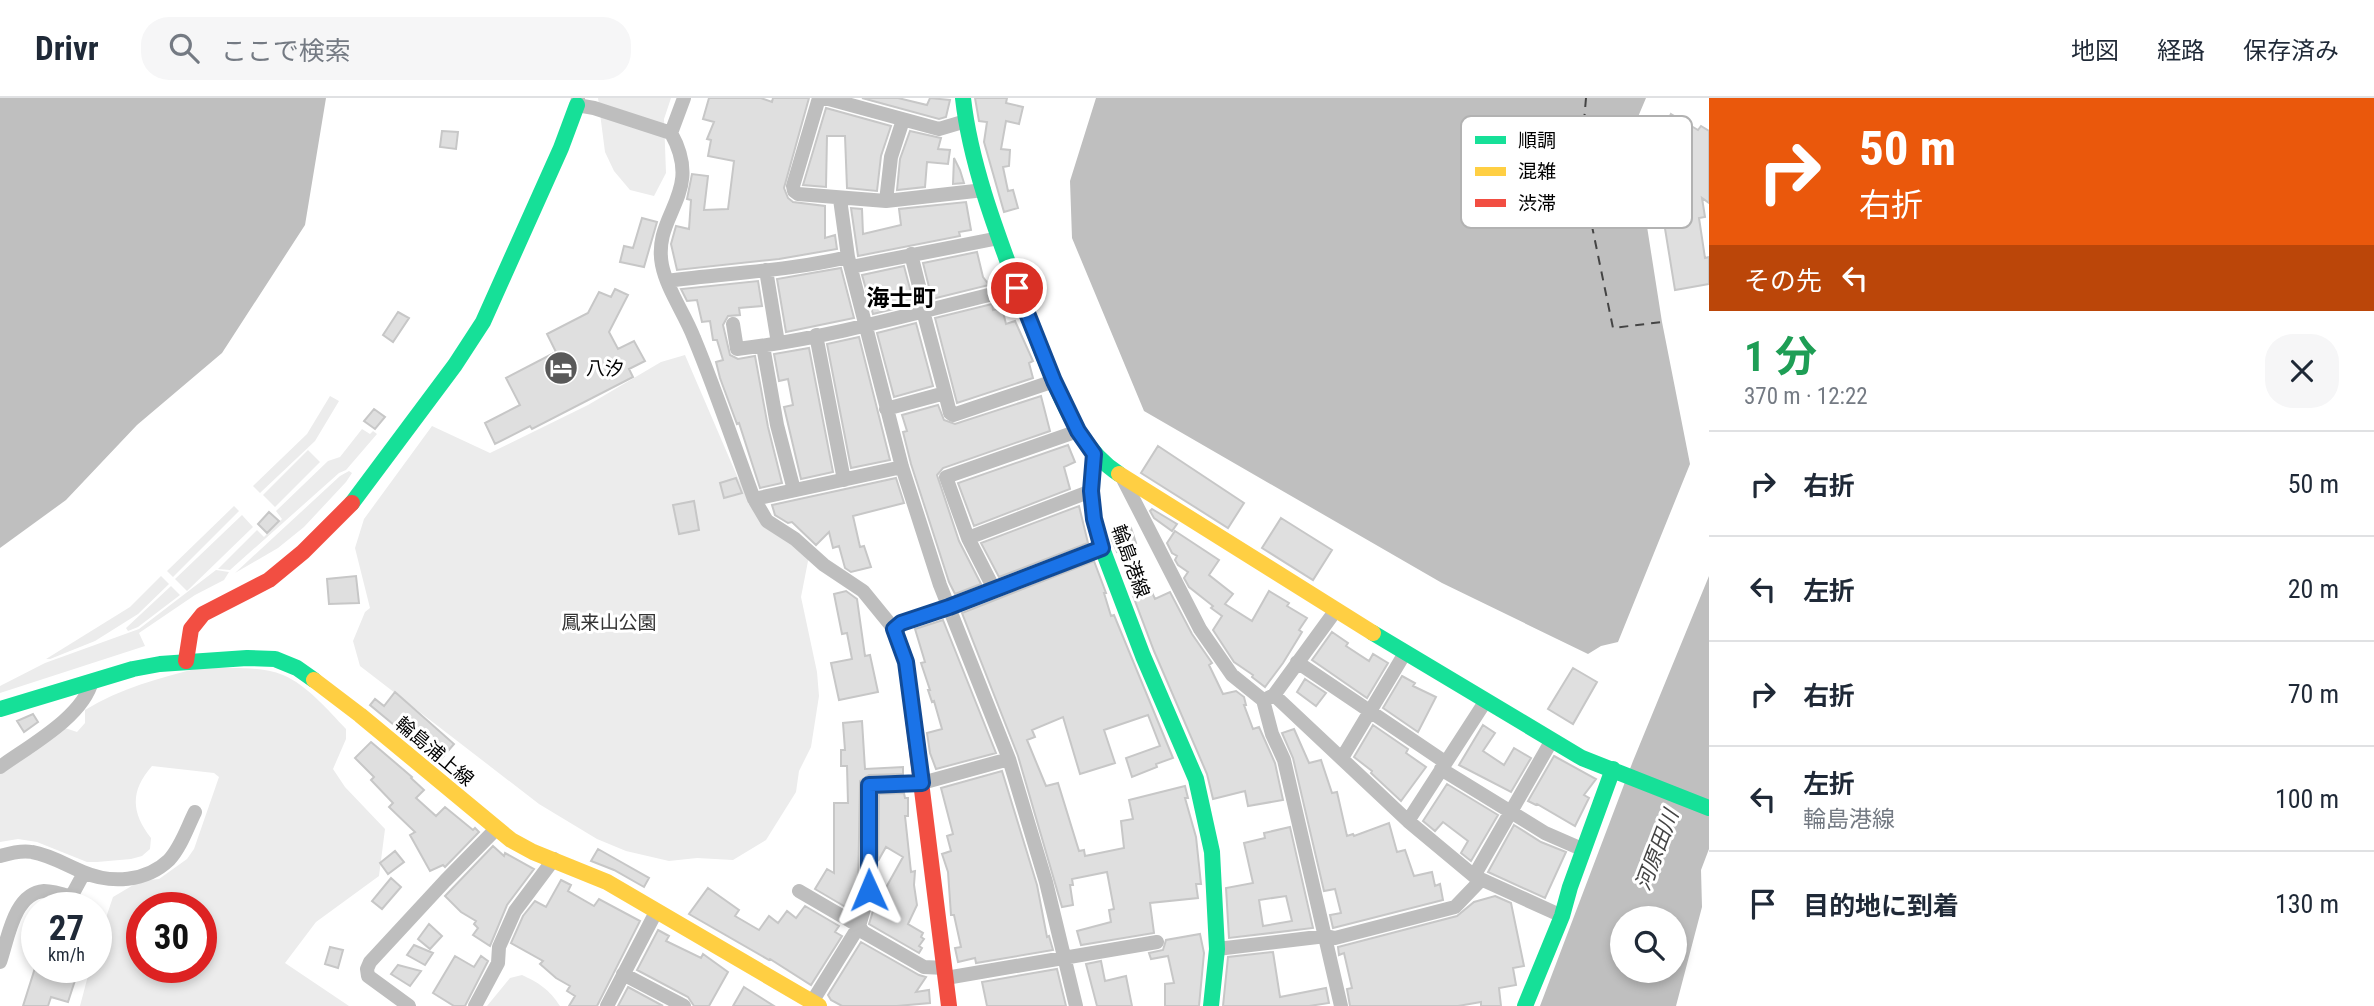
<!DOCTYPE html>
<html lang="ja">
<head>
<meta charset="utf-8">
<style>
  :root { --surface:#fff; --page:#f6f6f7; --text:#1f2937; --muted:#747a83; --line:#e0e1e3 }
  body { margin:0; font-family:"Roboto Condensed","Noto Sans JP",sans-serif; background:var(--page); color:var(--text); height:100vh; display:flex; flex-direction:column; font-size:26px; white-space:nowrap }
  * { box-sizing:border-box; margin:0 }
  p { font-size:23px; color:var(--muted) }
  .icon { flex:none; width:38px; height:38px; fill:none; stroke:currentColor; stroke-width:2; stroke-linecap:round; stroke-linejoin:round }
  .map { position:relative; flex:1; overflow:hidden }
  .panel { display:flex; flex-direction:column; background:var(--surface); width:665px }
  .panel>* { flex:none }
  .hud { background:#ea580c; color:#fff; overflow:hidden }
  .fabs { position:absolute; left:1610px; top:808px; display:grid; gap:14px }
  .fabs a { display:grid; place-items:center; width:77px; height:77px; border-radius:50%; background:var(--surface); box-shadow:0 4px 10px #0003; font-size:35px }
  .speed { position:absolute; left:21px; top:794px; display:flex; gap:14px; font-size:35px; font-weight:700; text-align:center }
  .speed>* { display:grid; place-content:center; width:91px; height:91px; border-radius:50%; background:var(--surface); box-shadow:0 4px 10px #0003; line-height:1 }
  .speed small { font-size:18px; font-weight:400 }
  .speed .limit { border:10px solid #d22; background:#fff; color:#111 }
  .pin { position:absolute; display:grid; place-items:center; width:60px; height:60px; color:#fff; margin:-30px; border:4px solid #fff; border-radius:50%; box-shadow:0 2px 7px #0007 }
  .me { position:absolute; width:77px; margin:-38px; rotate:359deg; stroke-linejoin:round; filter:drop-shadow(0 0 5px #0008) }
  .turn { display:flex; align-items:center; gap:24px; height:147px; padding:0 35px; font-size:32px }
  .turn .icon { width:91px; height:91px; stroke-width:2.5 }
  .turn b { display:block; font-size:49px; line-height:60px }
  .then { display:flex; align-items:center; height:66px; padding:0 35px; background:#0003; gap:14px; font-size:26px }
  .round { display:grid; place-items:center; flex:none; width:74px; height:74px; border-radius:28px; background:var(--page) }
  .overview { display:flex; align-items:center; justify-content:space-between; height:119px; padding:0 35px }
  h1 { font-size:42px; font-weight:700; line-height:52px; color:#1e9e55 }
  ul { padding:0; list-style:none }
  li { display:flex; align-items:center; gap:21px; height:105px; padding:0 35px; border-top:2px solid var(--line) }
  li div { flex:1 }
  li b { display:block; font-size:26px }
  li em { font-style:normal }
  header { display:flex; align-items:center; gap:42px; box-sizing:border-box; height:98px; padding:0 35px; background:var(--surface); border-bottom:2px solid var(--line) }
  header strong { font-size:33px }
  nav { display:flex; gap:38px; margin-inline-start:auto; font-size:24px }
  .search { width:490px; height:63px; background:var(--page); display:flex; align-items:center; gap:18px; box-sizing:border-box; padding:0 24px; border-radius:28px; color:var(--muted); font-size:26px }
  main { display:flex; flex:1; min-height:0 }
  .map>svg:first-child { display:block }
  .green { fill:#ececec; fill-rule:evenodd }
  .water { fill:#bfbfbf; fill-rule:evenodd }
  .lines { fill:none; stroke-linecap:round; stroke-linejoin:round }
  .ferry { stroke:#444; stroke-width:2; stroke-dasharray:9 7; stroke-linecap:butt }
  .building { fill:#dfdfdf; stroke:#c7c7c7; stroke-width:2; fill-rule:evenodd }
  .street { stroke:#bebebe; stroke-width:14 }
  .fast { stroke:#16e098; stroke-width:16 }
  .slow { stroke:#ffcf43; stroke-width:16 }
  .jam { stroke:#f24e42; stroke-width:16 }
  .route-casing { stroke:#114b97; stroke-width:18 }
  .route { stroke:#1a73e8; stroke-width:12 }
  .labels { text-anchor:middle; stroke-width:6; stroke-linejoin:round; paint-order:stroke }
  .poi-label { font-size:19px; fill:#000; stroke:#fff; text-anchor:start }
  .street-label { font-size:19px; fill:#000; stroke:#fff }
  .park-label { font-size:19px; fill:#333; stroke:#fff }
  .water-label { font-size:21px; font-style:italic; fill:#444; stroke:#fff }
  .quarter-label { font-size:23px; font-weight:bold; fill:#000; stroke:#fff }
  .key { fill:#fff; stroke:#b2b2b2; stroke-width:2 }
  .key-label { font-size:19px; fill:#000 }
</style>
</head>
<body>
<header>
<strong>Drivr</strong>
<div class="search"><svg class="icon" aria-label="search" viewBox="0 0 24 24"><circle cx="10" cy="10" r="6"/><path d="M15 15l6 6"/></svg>ここで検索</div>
<nav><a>地図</a><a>経路</a><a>保存済み</a></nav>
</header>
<main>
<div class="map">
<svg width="1709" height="908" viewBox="0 0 1709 908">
  <rect width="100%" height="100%" fill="#fff"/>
  <path class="green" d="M598 0H671L664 21 666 75 654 98 630 92 614 73 605 54Z
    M685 257 737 378 764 425 809 458 801 499 817 574 819 598 811 649 799 673 796 694 766 742 733 762 697 760 669 763 626 753 597 741 539 706 360 568 353 543 365 514 370 510 355 450 364 421 432 328 490 355 588 307 661 264Z
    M330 298 339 303 315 343 260 395 253 388 307 336Z
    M362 331 370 336 373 333 377 336 346 372 339 375 230 472 218 471 257 432 264 439 282 421 276 413 328 363 340 359Z
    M308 352 320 364 275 409 263 397Z
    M349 373 352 375 346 384 304 429 278 450 235 475 340 378Z
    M234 408 239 413 173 479 167 473Z
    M242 417 253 429 187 493 175 481Z
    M216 472 229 474 224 482 195 497 139 535 145 548 0 595V588L45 565 139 531Z
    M161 478 169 486 138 516 95 543 50 561H46L130 509Z
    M171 488 180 497 138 529 128 533 126 530Z
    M199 570C226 571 258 567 283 577 307 587 328 612 346 631V641L333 671 345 689 385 731 379 778 316 824 285 865 349 908H80L90 870H96V849L113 799 140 783 159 781 187 761 194 751 219 679 214 675 152 668C130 693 131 714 151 740L150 751 142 758 131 761 97 764H87L37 744 18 741 0 744V675L65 630 77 634 85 625V612C121 590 159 580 199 570ZM142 810H201V870H142Z
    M522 877C539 885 549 891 560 908H487L510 880Z"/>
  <path class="water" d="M0 0H326L305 127 222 255 137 327 66 402 0 450Z
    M1096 0H1646L1632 33 1662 224 1690 366 1618 544 1601 548 1588 556 1442 485 1144 313 1072 140 1070 83Z
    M1709 478V751L1701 772 1702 809 1676 908H1540L1633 663ZM1622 821H1675V873H1622Z"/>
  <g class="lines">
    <path class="ferry" d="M1586 0 1580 70 1613 230 1662 224"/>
  </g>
  <path class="building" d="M709 0H761L772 4 773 0H809L784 90 788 100 793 104 825 108V140L835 137 837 151 779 161 677 172 671 146 676 128 689 131 691 102 687 101 692 76 708 78 704 112 728 111 734 63 708 58 711 42 707 41 714 24 703 21Z
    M862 0H898L927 7 930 0 950 2 946 19 939 21Z
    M975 0H1007L1006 5 1023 9 1019 26 1006 23 1001 51 1010 52 1009 68 1003 69 1008 93 1013 92 1018 110 1004 114 984 44 987 24 979 23Z
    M826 10 891 28 881 58 877 93 847 90 845 38H827L826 89 803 87Z
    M1671 16 1698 32 1701 28 1709 33V105L1702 100 1705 119 1699 120 1705 160 1709 159V186L1675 192 1661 106 1663 105 1659 83 1665 82 1664 29Z
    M442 33 458 34 456 51 440 49Z
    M910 33 941 40 938 51 950 52 948 66 927 64 925 89 897 92 900 61Z
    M954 60 960 72 964 85 953 86Z
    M966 104 971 132 959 134 960 138 858 158 851 110 862 111 863 136 901 127 899 111Z
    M642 120 657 124 644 169 620 164 624 148 633 150Z
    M977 154 983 179 989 187 932 201 923 165Z
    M904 168 914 206 873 216 862 177Z
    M841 170 854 220 786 234 777 181Z
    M758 183 762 208 739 210 740 217 728 218 723 227 730 257 738 261 755 258 768 329 782 385 760 390 739 325 737 326 720 280 716 264 723 262 717 242H713L710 223 702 224 697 202 687 203 681 191Z
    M615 191 628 197 609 234 618 251 634 243 645 263 629 271 633 279 532 331 530 328 495 346 485 325 520 307 506 280 556 254 547 236 588 215 599 194 611 199Z
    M992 206 993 212 1002 210 1006 226 1015 223 1033 263 1029 265 1033 280 957 305 935 220Z
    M398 214 409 220 393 244 383 237Z
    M916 225 933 288 894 299 877 235Z
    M859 239 890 362 851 370 827 246Z
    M809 250 833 374 801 381 784 309 793 307 788 281 779 283 774 256Z
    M1041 298 1050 333 943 370 937 377 959 443 981 486 955 496 949 484 911 366 903 334 907 333 902 317 938 307 944 322 955 326Z
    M374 311 385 319 375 331 364 323Z
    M1068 347 1075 364 1064 369 1070 391 974 428 958 385Z
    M1158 348 1244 405 1228 430 1141 375Z
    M736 380 742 395 724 400 720 385Z
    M896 380 904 405 853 418 860 449 864 448 871 469 851 474 845 470 839 448 833 450 829 434 816 447 792 424 788 425 775 417 772 407Z
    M694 403 699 432 679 436 673 407Z
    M1079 408 1088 445 999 479 981 445Z
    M1152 411 1177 426 1172 433 1154 420 1150 413Z
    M269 414 279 423 267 435 258 426Z
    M1281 420 1332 452 1313 482 1262 450Z
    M1131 430 1136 445 1119 451 1120 453 1117 454 1112 442 1118 439 1116 435Z
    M1175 433 1219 462 1209 477 1233 496 1225 506 1252 523 1269 493 1289 505 1287 508 1307 520 1299 532 1302 534 1283 565 1265 589 1252 579 1253 577 1234 564 1213 532 1222 518 1211 510 1213 508 1189 489 1184 480 1188 474 1178 467 1175 462 1177 458 1172 455 1167 445Z
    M1094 463 1106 495H1104L1111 518 1114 517 1173 660 1156 666 1157 669 1132 679 1126 660 1160 648 1148 617 1104 632 1115 665 1080 676 1063 619 1032 632 1035 639 1027 642 1046 688 1058 685 1079 753 1084 752 1085 758 1124 750 1121 723 1133 721 1129 702 1185 688 1188 700H1185L1196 739 1201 786H1196L1198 800 1150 805 1154 835 1081 847 1077 833 1111 824 1109 812 1114 811 1107 774 1072 781 1073 787H1070L1073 807 1062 809 1018 658 962 515Z
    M356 478 359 505 329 506 327 481Z
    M1149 488 1155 501 1170 494 1192 536 1212 565 1209 567 1223 596 1236 593 1244 599 1246 607H1244L1253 631 1259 629 1275 665 1283 702 1248 708 1245 693 1213 701 1207 676 1154 553 1132 495Z
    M846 493 857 501 865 558 870 557 878 594 839 602 831 565 852 561 847 535 842 536 834 496Z
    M943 522 996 655 936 671 930 655 927 635 942 631 934 603 932 604 928 592H930L921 565 925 564 915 531Z
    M1332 534 1348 545 1346 548 1369 563 1373 556 1388 565 1367 600 1312 562Z
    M1573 570 1597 584 1573 626 1548 611Z
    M1402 578 1415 585 1413 588 1436 599 1418 634 1383 610Z
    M1305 581 1326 595 1316 608 1297 594Z
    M395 594 454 646 441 661 426 648 423 651 370 607 375 601 384 608Z
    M33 616 38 624 24 634 17 623Z
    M862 623 865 671 903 669V676L869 677 860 683 858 796 849 811 815 791 827 771 834 775V705H848L847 668H841V652H845L843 625Z
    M1373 627 1408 651 1406 655 1426 669 1401 703 1371 675 1372 673 1354 659Z
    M1483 627 1495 635 1483 653 1504 667 1514 650 1531 660 1511 694 1459 667Z
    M1294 631 1309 665 1321 662 1332 695 1337 694 1347 738 1353 736 1354 738 1389 725 1397 754 1405 752 1414 778 1432 774 1435 788 1440 786 1443 802 1333 830 1330 817 1341 815 1335 791 1324 793 1293 660 1282 635Z
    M371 644 412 679 411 680 424 692 416 700 436 718 445 709 473 732 475 730 479 734 445 769 443 767 430 773 410 737 415 734 389 709 393 705 371 682 374 679 355 660Z
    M1554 658 1596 681 1584 697 1589 700 1575 728 1537 706 1536 707 1528 703Z
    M1002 673 1037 787 1047 839 1049 838 1053 852 976 865 975 860 958 864 955 850 961 849 954 817H951L948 774 942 756 951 753 947 738 953 736 941 690Z
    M1447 686 1498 717 1471 763 1461 755 1468 743 1443 724 1435 733 1423 723Z
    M904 695 905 700H908V718H905L911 774 915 773 914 787 917 807 908 826 923 835 921 839 924 841 919 848 922 850 919 855 869 826 873 813 903 759 886 749 878 763 879 696Z
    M1514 727 1541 744 1566 754 1545 800 1488 774Z
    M1290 729 1313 830 1229 840 1226 790 1253 785 1244 745 1265 740 1264 735ZM1286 798 1292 823 1263 828 1259 802Z
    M493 748 504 758 505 755 534 771 507 807 490 848 473 837 478 830 474 826 476 823 461 814 445 798Z
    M598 751 649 780 644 789 614 772 591 763Z
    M395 753 404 764 388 776 380 765Z
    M391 780 401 789 382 811 372 803Z
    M561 782 571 787 568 793 594 808 599 801 640 823 597 908H569L575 898 567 893 570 888 556 880 540 866 543 863 511 845 523 818 535 803 546 809Z
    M708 790 739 812 735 818 759 832 769 818 778 825 787 813 796 820 805 808 839 828 835 834 842 838 811 887 770 861 769 862 689 816Z
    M1495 798 1511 805 1524 868 1513 870 1516 887 1499 890 1501 908H1481V904L1458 908H1350L1347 891 1352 890 1344 855 1339 857 1338 849 1457 818 1474 804Z
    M429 826 442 838 430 851 418 841Z
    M658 832 669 838 666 843 701 860 703 856 728 874 709 908H694L688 899 637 872Z
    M1200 836 1204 855 1199 908H1165V886L1174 885 1168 858 1151 861 1149 855 1163 852 1166 842Z
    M861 844 919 877 926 879 916 894 929 892 930 905 897 908H842L831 902 828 897Z
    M414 847 433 855 425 867 407 857Z
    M330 849 343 852 338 870 325 866Z
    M1273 854 1280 899 1326 890 1329 905 1309 908H1223L1228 859Z
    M455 858 474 869 481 858 488 863 465 908H454L433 895Z
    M1101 863 1105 883 1126 878 1132 908H1097L1086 866Z
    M398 867 421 873 410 888 391 876Z
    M35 870H79L68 904 51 899 48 908H23Z
    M1057 871 1066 908H987L982 884Z
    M628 889 663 908H618Z
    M744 889 774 908H733Z"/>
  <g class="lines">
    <path class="street" d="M578 0 577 7 594 10 671 35C705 96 652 116 662 167 667 192 685 216 694 240 716 293 734 347 754 401L767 423 795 441 824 467 863 493 894 531 901 525 949 509 1102 450
      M819 0 793 88 794 93 798 96 886 103 984 92
      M825 0 939 31 966 23
      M671 35 684 0
      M840 101 848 159 902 369 940 487 1009 661 1046 784 1076 908
      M886 103 891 59 903 22
      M911 156 925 212
      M851 169 999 140
      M766 172 778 245
      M667 183C727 175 789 173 848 159
      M923 213 945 295
      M733 226 737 251C832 240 925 212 1017 190
      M816 237 844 382
      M763 248 777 327 794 392
      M886 311 945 295 950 315 953 317 1054 283
      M1122 379 1200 531 1232 577 1263 602 1272 636 1284 662 1341 908
      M754 401 902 369
      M968 440 1091 393
      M994 491 968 440 946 379 1078 333
      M1297 564 1445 664
      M1274 597 1408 723 1474 778 1562 818
      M1268 600 1274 597 1336 512
      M1342 660 1405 555
      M0 669C29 648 83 619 92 583
      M1441 671 1545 735 1584 752
      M1408 723 1485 604
      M0 758C10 755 22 752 32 754 50 757 66 767 83 774 111 786 146 784 169 762 181 749 187 730 195 714
      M1474 778 1552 642
      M799 793 859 828 863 834 924 869 945 870
      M1217 851 1326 838 1335 840 1455 809 1480 783
      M0 864C8 841 14 795 44 793 53 793 62 796 71 799L84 775
      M623 876 684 908
      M946 880 1157 844
      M812 904 859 828 868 797 869 687 922 685 1009 661
      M409 908 368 878 367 871 370 864 445 783 496 731
      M475 908 498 865 499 849 515 813 554 761
      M607 908 656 814"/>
    <path class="fast" d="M963 0C971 72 1002 148 1027 216 1043 256 1057 297 1079 334 1090 351 1102 365 1119 376
      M1094 356 1091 393 1094 421 1102 450 1143 558 1196 681 1212 754 1217 851 1211 908
      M352 405 455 267 483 224 561 50 577 7
      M1373 535 1582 660 1709 710
      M0 611 133 571 160 566 247 560 275 561 297 570 314 582
      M1525 908 1562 818 1570 789 1613 671"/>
    <path class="slow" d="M1119 376 1373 535
      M314 582 360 617 511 742 533 754 607 784 819 908"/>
    <path class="jam" d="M894 531 906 564 949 908
      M186 563 191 531 203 516 269 482 303 454 352 405"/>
  </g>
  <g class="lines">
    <g class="route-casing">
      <path id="route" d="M869 792V687L922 685 906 564 894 531 901 525 949 509 1102 450 1094 421 1091 393 1094 356 1078 333 1054 283 1017 190"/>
    </g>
    <use href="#route" class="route"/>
  </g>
  <defs>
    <g id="hotel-disc" transform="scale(1.75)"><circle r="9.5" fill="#595959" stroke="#fff"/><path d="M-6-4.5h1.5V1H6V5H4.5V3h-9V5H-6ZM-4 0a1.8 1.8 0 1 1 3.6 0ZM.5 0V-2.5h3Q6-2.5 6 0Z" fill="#fff"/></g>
  </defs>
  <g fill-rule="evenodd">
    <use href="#hotel-disc" x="561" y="270"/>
  </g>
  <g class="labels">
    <g class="poi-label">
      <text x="586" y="277">八汐</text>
    </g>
    <g class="street-label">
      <text transform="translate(1131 463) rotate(70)" y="7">輪島港線</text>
      <text transform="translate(435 653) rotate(40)" y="7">輪島浦上線</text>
    </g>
    <g class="park-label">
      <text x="609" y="531">鳳来山公園</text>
    </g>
    <g class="water-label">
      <text transform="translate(1657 752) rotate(-69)" y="7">河原田川</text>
    </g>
    <g class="quarter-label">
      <text x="901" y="208">海士町</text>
    </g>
  </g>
  <rect x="1461" y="18" width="231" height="112" rx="10" class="key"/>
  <rect x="1475" y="38" width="31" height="8" fill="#16e098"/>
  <rect x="1475" y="69" width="31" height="9" fill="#ffcf43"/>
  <rect x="1475" y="101" width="31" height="8" fill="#f24e42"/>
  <g class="key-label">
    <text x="1518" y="49">順調</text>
    <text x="1518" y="80">混雑</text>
    <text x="1518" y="112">渋滞</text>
  </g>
</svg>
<div class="fabs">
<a><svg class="icon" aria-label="search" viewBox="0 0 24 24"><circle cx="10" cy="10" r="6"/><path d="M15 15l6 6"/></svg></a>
</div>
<div class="speed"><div>27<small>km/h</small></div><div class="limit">30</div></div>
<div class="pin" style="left:1017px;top:190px;background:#d93025"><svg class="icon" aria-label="arrive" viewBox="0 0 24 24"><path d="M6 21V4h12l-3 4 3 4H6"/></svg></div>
<svg class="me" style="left:869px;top:792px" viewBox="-20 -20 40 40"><path d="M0-17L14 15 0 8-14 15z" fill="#1a73e8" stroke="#fff" stroke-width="4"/></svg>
</div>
<section class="panel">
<div class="hud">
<div class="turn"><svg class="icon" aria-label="right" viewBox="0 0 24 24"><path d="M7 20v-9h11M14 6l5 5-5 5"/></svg><div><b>50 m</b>右折</div></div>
<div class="then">その先<svg class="icon" aria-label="left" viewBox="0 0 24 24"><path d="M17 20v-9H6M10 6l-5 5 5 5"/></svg></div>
</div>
<div class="overview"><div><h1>1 分</h1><p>370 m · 12:22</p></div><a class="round"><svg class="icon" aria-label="close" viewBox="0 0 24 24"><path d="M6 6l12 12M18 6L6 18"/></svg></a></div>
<ul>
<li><svg class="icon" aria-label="right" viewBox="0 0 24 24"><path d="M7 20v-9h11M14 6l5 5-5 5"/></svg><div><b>右折</b></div><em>50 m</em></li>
<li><svg class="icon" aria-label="left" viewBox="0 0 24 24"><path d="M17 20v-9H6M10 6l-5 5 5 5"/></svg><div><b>左折</b></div><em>20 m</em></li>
<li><svg class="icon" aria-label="right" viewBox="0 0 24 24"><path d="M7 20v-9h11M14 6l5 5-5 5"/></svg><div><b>右折</b></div><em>70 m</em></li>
<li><svg class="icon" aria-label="left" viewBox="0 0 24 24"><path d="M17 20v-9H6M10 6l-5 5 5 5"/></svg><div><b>左折</b><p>輪島港線</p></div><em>100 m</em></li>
<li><svg class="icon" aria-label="arrive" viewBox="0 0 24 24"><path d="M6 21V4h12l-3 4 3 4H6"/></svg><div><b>目的地に到着</b></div><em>130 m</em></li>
</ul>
</section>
</main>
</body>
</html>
